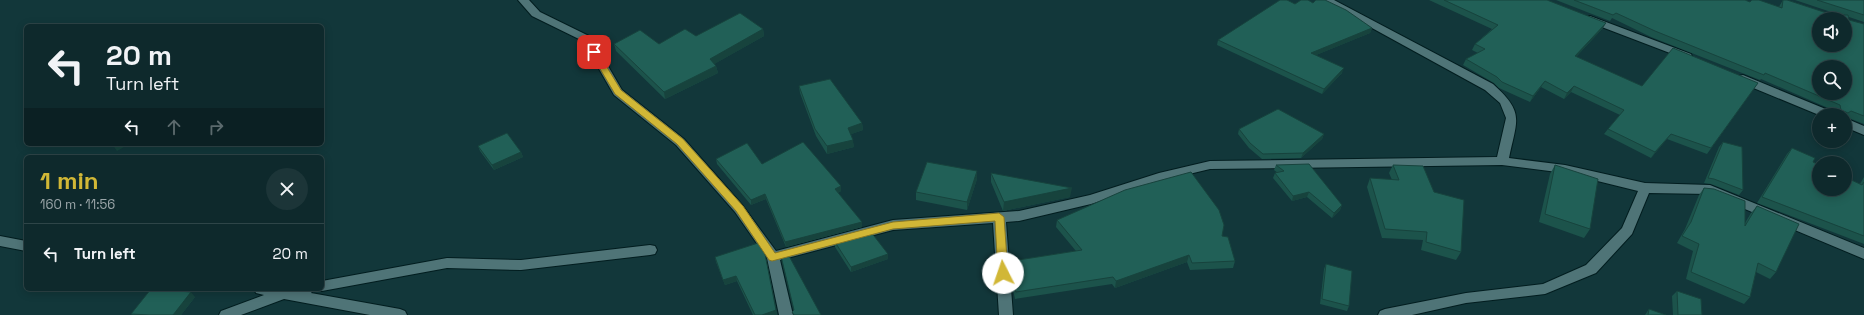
<!DOCTYPE html>
<html lang="en">
<head>
<meta charset="utf-8">
<style>
  :root { --surface:#0e292c; --page:#1c3538; --text:#f1f3f6; --muted:#9ba6a9; --line:#2e4548; --accent:#d1b736 }
  body { margin:0; font-family:"Space Grotesk",sans-serif; background:var(--page); color:var(--text); height:100vh; display:flex; flex-direction:column; font-size:15px; white-space:nowrap }
  * { box-sizing:border-box; margin:0 }
  p { font-size:13px; color:var(--muted) }
  .icon { flex:none; width:22px; height:22px; fill:none; stroke:currentColor; stroke-width:2; stroke-linecap:round; stroke-linejoin:round }
  .map { position:relative; flex:1; overflow:hidden }
  .details { position:absolute; left:24px; top:155px; width:300px; height:136px; display:flex; flex-direction:column; background:var(--surface); border-radius:6px; box-shadow:0 2px 10px #0003,0 0 0 1px var(--line) }
  .details>* { flex:none }
  .guide { position:absolute; left:24px; top:24px; width:300px; height:122px; border-radius:6px; box-shadow:0 2px 10px #0003,0 0 0 1px var(--line); background:#0e292c; color:var(--text); overflow:hidden }
  .buttons { position:absolute; left:1812px; top:12px; display:grid; gap:8px }
  .buttons a { display:grid; place-items:center; width:40px; height:40px; border-radius:50%; background:var(--surface); box-shadow:0 2px 10px #0003,0 0 0 1px var(--line); font-size:20px }
  .pin { position:absolute; display:grid; place-items:center; width:34px; height:34px; color:#fff; margin:-17px; border-radius:8px; box-shadow:0 2px 6px #0006 }
  .me { position:absolute; width:44px; margin:-22px; rotate:356deg; stroke-linejoin:round; filter:drop-shadow(0 0 3px #0008) }
  .turn { display:flex; align-items:center; gap:14px; height:84px; padding:0 16px; font-size:18px }
  .turn .icon { width:52px; height:52px; stroke-width:2.5 }
  .turn b { display:block; font-size:28px; line-height:34px }
  .lanes { display:flex; align-items:center; height:38px; padding:0 16px; background:#0003; justify-content:center; gap:20px; direction:ltr }
  .lanes .off { opacity:.35 }
  .round { display:grid; place-items:center; flex:none; width:42px; height:42px; border-radius:21px; background:var(--page) }
  .head { display:flex; align-items:center; justify-content:space-between; height:68px; padding:0 16px }
  h1 { font-size:24px; font-weight:800; line-height:30px; color:var(--accent) }
  ul { padding:0; list-style:none }
  li { display:flex; align-items:center; gap:12px; height:60px; padding:0 16px; border-top:1px solid var(--line) }
  li div { flex:1 }
  li b { display:block; font-size:15px }
  li em { font-style:normal }
  .map>svg:first-child { display:block }
  .lines { fill:none; stroke-linecap:round; stroke-linejoin:round }
  .minor-casing { stroke:#021d1f; stroke-width:2 }
  .minor { fill:#4f7477; fill-rule:evenodd }
  .wall { fill:#1c534b }
  .shaded-wall { fill:#17433d }
  .building { fill:#216057; stroke:#17433d; fill-rule:evenodd }
  .route { fill:#d1b736; stroke:#887723 }
</style>
</head>
<body>
<div class="map">
<svg width="1864" height="315" viewBox="0 0 1864 315">
  <rect width="100%" height="100%" fill="#12373a"/>
  <g class="lines">
    <g class="minor-casing">
      <path id="minor" d="M518 0H529L540 12 591 37 622 90 684 139 743 206 776 251 893 220 1019 211 1090 195 1159 173 1210 161 1497 157 1506 118 1500 103 1485 90 1321 0H1334L1493 84C1525 113 1517 119 1509 158L1565 165 1645 183 1710 185 1864 248V259L1709 194 1649 193 1632 234 1596 273 1545 294 1466 303 1412 315H1378L1380 311 1385 309 1466 293 1543 284 1586 265 1622 228 1638 191 1565 173 1502 165 1210 169 1160 181 1091 204 1019 221 1006 222 1013 315H999L993 223 893 230 780 260 793 315H779L767 258 735 212 676 145 614 95 583 41 532 16Z
        M1590 16 1691 54 1692 56 1691 58H1683L1586 21 1585 19 1586 17Z
        M1743 75 1833 112 1835 115H1819L1739 82 1737 79 1739 76Z
        M1845 118 1864 126V135L1845 127Z
        M0 236 26 241V251L0 246Z
        M650 245 655 246 657 250 655 254 650 255 521 270 447 268 322 291 317 289H322V281L447 258 521 260Z
        M254 289H314L311 293 400 309 405 311 407 315H370L284 299 241 315H219L221 311 264 295 256 293Z"/>
    </g>
    <use href="#minor" class="minor"/>
  </g>
  <path class="wall" d="M1429 0H1547L1603 28 1576 57 1642 86 1758 83 1707 154 1667 139 1651 158 1604 134 1608 129 1620 115 1571 92 1564 99 1541 87 1530 102 1499 88 1494 83 1463 65 1466 59 1478 53 1472 50 1475 44 1492 29Z
    M1556 0H1745L1750 2 1779 7 1780 5 1783 0H1787L1833 15H1840L1795 0H1864V22L1849 17V20L1864 24V124L1846 117H1845V115H1836L1835 111 1761 79 1760 80 1651 37 1612 18 1610 21Z
    M1295 4 1372 28 1370 33 1316 55 1342 73 1322 94 1217 45 1218 40Z
    M763 29 764 36 714 64 716 66 718 73 665 99 616 51 614 44H659L696 36Z
    M799 86 862 123 863 130 851 134 854 147 827 154 816 136 800 93Z
    M1239 129 1324 134 1322 139 1301 158 1262 159 1249 148 1238 134Z
    M1723 142 1743 190 1739 195 1711 184 1704 183 1719 147Z
    M478 146 521 152 523 157 494 170 480 151Z
    M1792 148 1813 162 1860 184 1864 177V244L1757 203 1787 154Z
    M716 159 762 164 841 191 838 193 862 222V227L786 247 766 199 751 205 717 164Z
    M1276 165 1342 205 1340 210 1332 218 1307 197 1292 201 1273 178 1275 173H1278L1274 170Z
    M1393 165 1434 192 1461 252 1456 260 1421 250 1423 240 1382 238 1367 187 1370 178 1392 180 1389 173Z
    M1555 165 1590 229 1584 238 1539 222 1550 174Z
    M977 171V179L967 210 916 200V192Z
    M991 173 1070 197 1003 211 991 182Z
    M1704 188 1745 223 1751 213 1757 206 1776 272 1770 279 1756 272 1750 297 1744 304 1686 279 1693 251 1677 243 1685 229 1699 195Z
    M1057 220 1222 236 1235 261 1233 268 1190 270 1187 262 1115 288 1112 284 1015 299 1013 290 1011 267 1012 261 1076 251 1056 227Z
    M835 242 888 254V259L851 272 835 247Z
    M715 257 776 310 777 315H753L737 281 725 285 716 262Z
    M1326 264 1349 306 1347 311 1320 304 1324 269Z
    M1677 291 1702 315H1673L1672 296Z
    M195 297 181 315H133L131 314Z
    M1649 309 1666 315H1645Z"/>
  <path class="shaded-wall" d="M1606 23 1603 28 1571 62 1575 56Z
    M1372 28 1370 33 1309 58 1311 53Z
    M763 29 764 36 711 66 710 59Z
    M716 66 718 73 665 99 664 92Z
    M1344 68 1342 73 1322 94 1324 89Z
    M1545 81 1541 87 1530 102 1533 96Z
    M1574 86 1571 92 1564 99 1567 93Z
    M862 123 863 130 849 135 848 128Z
    M1324 134 1322 139 1301 158 1303 153Z
    M1671 134 1667 139 1651 158 1655 152Z
    M853 140 854 147 827 154V146Z
    M112 144H129L117 151Z
    M521 152 523 157 494 170 492 165Z
    M977 171V179L967 210V202Z
    M841 186V191L836 194 835 189Z
    M1072 188 1070 197 1003 211 1004 202Z
    M1309 192 1307 197 1292 201 1293 196Z
    M765 194 766 199 751 205V200Z
    M1342 205 1340 210 1332 218 1334 213Z
    M862 222V227L786 247 785 242Z
    M888 254V259L851 272V267Z
    M1189 255 1187 262 1115 288 1116 281Z
    M736 276 737 281 725 285 723 280Z
    M191 292 195 297 181 315H173Z
    M776 310 777 315H762Z"/>
  <path class="building" d="M1280 0H1287L1295 4 1301 0H1308L1313 3 1316 0H1325L1346 10 1372 28 1311 53 1344 68 1324 89 1218 40Z
    M1444 0H1547L1606 23 1575 56 1642 86 1673 48 1758 83 1711 148 1671 134 1655 152 1608 129 1624 110 1574 86 1567 93 1545 81 1533 96 1502 82 1497 77 1466 59 1485 49 1475 44 1498 25Z
    M1574 0H1745L1750 2 1752 0H1759L1782 8 1783 0H1787L1833 15H1848L1849 20 1864 24V116L1851 111 1848 113 1841 110 1840 105 1765 73 1764 75 1655 31 1616 13 1613 15ZM1819 19H1845V45H1819ZM1819 67H1845V93H1819Z
    M1817 0H1864V15Z
    M740 13 763 29 710 59 716 66 664 92 614 44 640 30 659 44 685 29 696 36Z
    M830 79 862 123 848 128 853 140 827 146 815 129 799 86Z
    M1278 109 1324 134 1303 153 1263 154 1250 143 1239 129Z
    M507 133 521 152 492 165 478 146Z
    M803 142 841 186 835 189 862 222 785 242 765 194 751 200 716 159 747 143 762 164Z
    M1723 142 1742 147 1743 190 1714 179 1708 178Z
    M1792 148 1815 158 1813 162 1819 165V189H1845V177L1862 185 1864 182V236L1762 197Z
    M927 162 977 171 967 202 916 192Z
    M1309 164 1342 205 1334 213 1309 192 1293 196 1275 173 1284 171 1276 165Z
    M1393 165 1423 166 1434 192 1464 200 1461 252 1426 242 1427 232 1385 229 1370 178 1399 180Z
    M1555 165 1598 179 1590 229 1545 214Z
    M1191 172 1219 210 1224 225 1222 236 1228 237 1235 261 1192 263 1189 255 1116 281 1113 277 1016 292 1013 283 1012 261 1082 250 1057 220 1125 190Z
    M991 173 1072 188 1004 202Z
    M1704 188 1714 189 1745 201V226L1757 206 1799 224 1776 272 1758 263 1750 297 1691 272 1699 244 1682 236 1691 222Z
    M871 232 888 254 851 267 835 242Z
    M758 243 765 254 776 310 762 315H755L736 276 723 280 715 257Z
    M788 254 821 315H794L792 312 794 310 781 256Z
    M1326 264 1352 271 1349 306 1322 299Z
    M151 289 191 292 173 315H149L131 314Z
    M1677 291 1701 299 1702 315H1678Z
    M1649 309 1666 315H1648Z"/>
  <path class="route" d="M594 50 597 51 621 90 683 139 743 206 775 253 893 222 999 213 1004 217 1008 273 1006 276H999L998 273 995 221 893 229 772 261 769 260 736 211 677 144 615 94 590 52Z"/>
</svg>
<div class="buttons">
<a><svg class="icon" aria-label="sound" viewBox="0 0 24 24"><path d="M4 9h4l5-4v14l-5-4H4zM17 9q2 3 0 6"/></svg></a>
<a><svg class="icon" aria-label="search" viewBox="0 0 24 24"><circle cx="10" cy="10" r="6"/><path d="M15 15l6 6"/></svg></a>
<a>+</a>
<a>−</a>
</div>
<div class="pin" style="left:594px;top:52px;background:#d93025"><svg class="icon" aria-label="arrive" viewBox="0 0 24 24"><path d="M6 21V4h12l-3 4 3 4H6"/></svg></div>
<svg class="me" style="left:1003px;top:273px" viewBox="-20 -20 40 40"><circle r="19" fill="#fff"/><path d="M0-13L10 11 0 6-10 11z" fill="#d1b736"/></svg>
<div class="guide">
<div class="turn"><svg class="icon" aria-label="left" viewBox="0 0 24 24"><path d="M17 20v-9H6M10 6l-5 5 5 5"/></svg><div><b>20 m</b>Turn left</div></div>
<div class="lanes"><svg class="icon" aria-label="left" viewBox="0 0 24 24"><path d="M17 20v-9H6M10 6l-5 5 5 5"/></svg><svg class="icon off" aria-label="ahead" viewBox="0 0 24 24"><path d="M12 20V5M6 11l6-6 6 6"/></svg><svg class="icon off" aria-label="right" viewBox="0 0 24 24"><path d="M7 20v-9h11M14 6l5 5-5 5"/></svg></div>
</div>
<section class="details">
<div class="head"><div><h1>1 min</h1><p>160 m · 11:56</p></div><a class="round"><svg class="icon" aria-label="close" viewBox="0 0 24 24"><path d="M6 6l12 12M18 6L6 18"/></svg></a></div>
<ul>
<li><svg class="icon" aria-label="left" viewBox="0 0 24 24"><path d="M17 20v-9H6M10 6l-5 5 5 5"/></svg><div><b>Turn left</b></div><em>20 m</em></li>
</ul>
</section>
</div>
</body>
</html>
